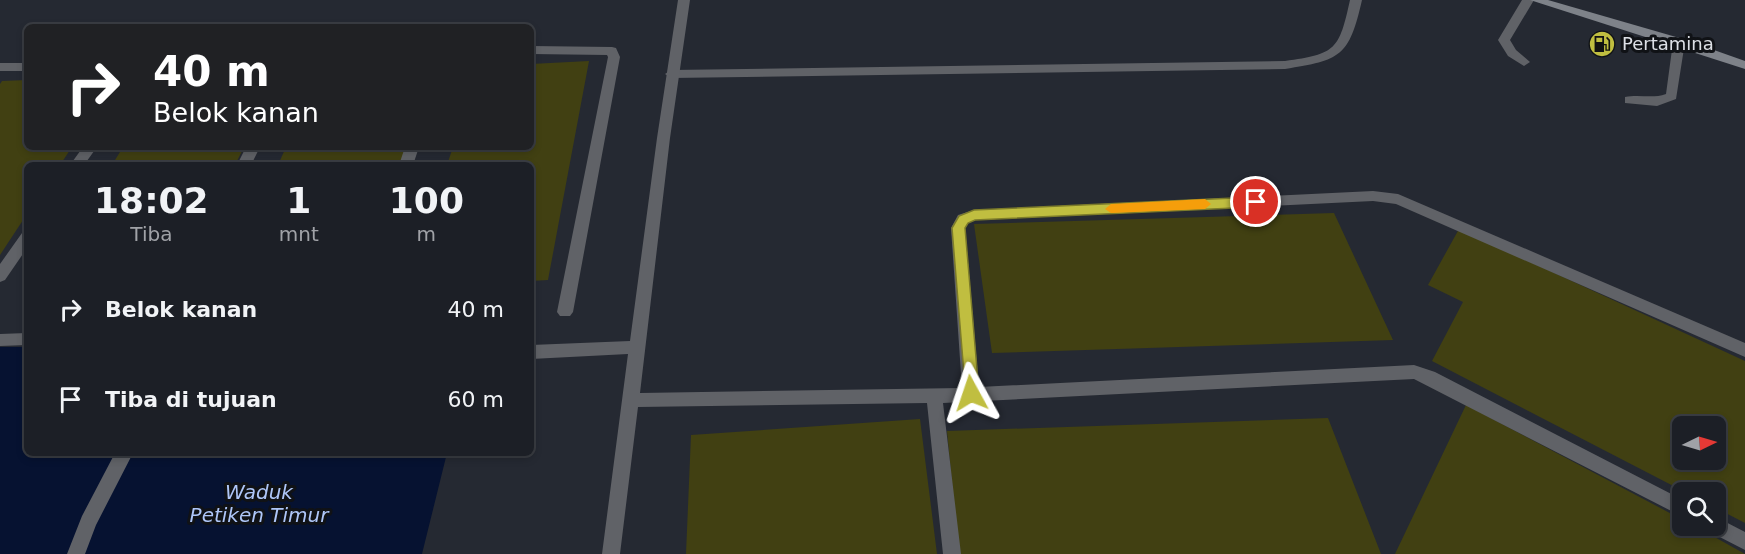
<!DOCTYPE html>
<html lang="id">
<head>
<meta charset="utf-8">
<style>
  :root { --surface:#1c1f26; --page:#25272e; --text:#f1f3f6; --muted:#a0a2a7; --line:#3a3d43 }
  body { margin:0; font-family:"DejaVu Sans",sans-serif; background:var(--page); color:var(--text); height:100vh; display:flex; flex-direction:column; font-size:22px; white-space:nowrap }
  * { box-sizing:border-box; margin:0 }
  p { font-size:20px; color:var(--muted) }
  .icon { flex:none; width:33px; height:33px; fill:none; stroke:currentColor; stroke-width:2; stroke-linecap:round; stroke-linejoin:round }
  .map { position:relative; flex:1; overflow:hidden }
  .side { position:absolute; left:24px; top:162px; width:510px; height:294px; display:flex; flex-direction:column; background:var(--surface); border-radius:9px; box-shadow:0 3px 9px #0003,0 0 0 2px var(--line) }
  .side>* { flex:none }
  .hud { position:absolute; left:24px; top:24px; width:510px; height:126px; border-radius:9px; box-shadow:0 3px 9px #0003,0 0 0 2px var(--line); background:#202124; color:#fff; overflow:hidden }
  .needle { width:39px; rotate:85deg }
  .tools { position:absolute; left:1672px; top:416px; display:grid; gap:12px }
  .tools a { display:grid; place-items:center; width:54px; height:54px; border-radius:9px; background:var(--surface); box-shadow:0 3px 9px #0003,0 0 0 2px var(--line); font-size:30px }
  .pin { position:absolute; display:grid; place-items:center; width:51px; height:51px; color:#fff; margin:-26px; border:3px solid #fff; border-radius:50%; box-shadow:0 2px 6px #0007 }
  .me { position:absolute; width:66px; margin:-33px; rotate:355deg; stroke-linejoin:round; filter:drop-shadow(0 0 4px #0008) }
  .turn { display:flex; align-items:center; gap:21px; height:126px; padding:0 30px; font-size:27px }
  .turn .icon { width:78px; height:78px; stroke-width:2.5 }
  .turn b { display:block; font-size:42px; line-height:51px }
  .eta { display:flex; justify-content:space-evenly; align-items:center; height:102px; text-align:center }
  .eta b { font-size:36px; font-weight:700; line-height:42px }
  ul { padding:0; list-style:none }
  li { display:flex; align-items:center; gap:18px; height:90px; padding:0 30px }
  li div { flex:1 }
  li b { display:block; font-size:22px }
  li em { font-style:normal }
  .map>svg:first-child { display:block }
  .water { fill:#061231 }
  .building { fill:#414012; fill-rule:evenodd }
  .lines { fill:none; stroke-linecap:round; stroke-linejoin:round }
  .lane { fill:#606267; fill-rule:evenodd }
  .street { fill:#606267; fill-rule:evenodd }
  .secondary { fill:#7e8289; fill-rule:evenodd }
  .route { fill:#c0be40; stroke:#7d7c2a; stroke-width:1.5 }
  .slow { fill:#f59e0b }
  .labels { text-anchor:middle; stroke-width:6; stroke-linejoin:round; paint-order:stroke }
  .poi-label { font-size:18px; fill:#dde0e6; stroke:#101216; text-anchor:start }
  .water-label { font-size:20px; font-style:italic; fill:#aec6f8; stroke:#101216 }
</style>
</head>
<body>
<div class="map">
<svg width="1745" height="554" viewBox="0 0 1745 554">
  <rect width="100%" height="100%" fill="#252932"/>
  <path class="water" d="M0 347H27V453H447L422 554H0Z"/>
  <path class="building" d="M589 61 548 280 531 281V165H447L453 147H531V64Z
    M27 80V147H72L60 165H27V214L0 255V84L2 81Z
    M123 147H244L235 165H112Z
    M286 147H406L400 165H278Z
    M1334 213 1393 340 992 353 974 224Z
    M1459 229 1745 361V523L1716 508V492H1685L1432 361 1463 302 1428 285ZM1683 426H1716V459H1683Z
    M1466 405 1683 520V525H1693L1745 554H1395Z
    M1328 418 1381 554H959L947 431Z
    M920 419 937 554H686L691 435Z"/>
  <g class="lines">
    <path class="lane" d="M1350 0H1362C1349 57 1341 60 1285 69L671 78 665 74 671 70 1285 61C1336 54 1339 50 1350 0Z
      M1522 0H1534L1510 40 1516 50 1530 62 1524 66 1508 56 1498 40Z
      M1679 38 1685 42 1676 99 1657 106 1625 103V97C1640 94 1652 99 1666 94L1673 42Z"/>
    <path class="street" d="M678 0H690L670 138 640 393 962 388 951 228 958 215 974 210 1373 191 1398 194 1745 343V357L1396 204 1373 201 975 220 968 223 965 228 979 387 1414 365 1435 372 1683 500V517L1414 379 943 403 961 554H943L927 403 638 407 620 554H602L628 354 531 359V345L630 341 657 138Z
      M531 46 612 47 616 48 620 57 573 312 570 316H560L557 312 608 57 607 55 531 54Z
      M0 63H27V71H0Z
      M83 147H97L84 165H70Z
      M246 147H260L251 165H237Z
      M405 147H419L413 165H399Z
      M27 232V248L5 280 0 282V264L22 233Z
      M27 333V345L0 346V334Z
      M115 453H133L96 525 85 554H67L82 516Z
      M1716 517 1745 532V550L1708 531 1705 525H1716Z"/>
    <path class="secondary" d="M1530 0H1548L1683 39 1745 61V69Z"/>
  </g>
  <path class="route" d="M1256 197 1262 202 1256 207 975 220 968 223 965 228 979 393 977 398H966L952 228 959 216 974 210Z"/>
  <path class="slow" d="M1205 199 1211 204 1205 209 1111 213 1105 209 1111 204Z"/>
  <defs>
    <g id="fuel-disc" transform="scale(1.35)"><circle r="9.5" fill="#c0be40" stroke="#101216"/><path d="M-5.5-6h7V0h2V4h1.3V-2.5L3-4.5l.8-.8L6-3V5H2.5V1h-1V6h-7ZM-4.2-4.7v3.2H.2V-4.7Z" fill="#111"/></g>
  </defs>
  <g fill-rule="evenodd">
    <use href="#fuel-disc" x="1602" y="44"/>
  </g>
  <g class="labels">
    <g class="poi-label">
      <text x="1622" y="50">Pertamina</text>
    </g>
    <g class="water-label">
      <text x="259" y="499">Waduk<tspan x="259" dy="23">Petiken Timur</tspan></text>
    </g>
  </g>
</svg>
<div class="tools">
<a><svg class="needle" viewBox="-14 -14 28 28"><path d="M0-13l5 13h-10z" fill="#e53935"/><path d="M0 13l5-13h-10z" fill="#a0a2a7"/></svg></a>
<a><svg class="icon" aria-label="search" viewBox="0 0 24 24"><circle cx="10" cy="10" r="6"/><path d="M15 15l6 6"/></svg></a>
</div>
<div class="pin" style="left:1256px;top:202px;background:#d93025"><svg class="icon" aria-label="arrive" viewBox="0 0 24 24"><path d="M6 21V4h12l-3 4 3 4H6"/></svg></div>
<svg class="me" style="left:971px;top:393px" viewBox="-20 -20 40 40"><path d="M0-17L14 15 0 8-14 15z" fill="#c0be40" stroke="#fff" stroke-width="4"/></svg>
<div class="hud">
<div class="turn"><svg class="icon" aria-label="right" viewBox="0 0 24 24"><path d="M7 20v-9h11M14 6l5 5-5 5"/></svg><div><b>40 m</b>Belok kanan</div></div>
</div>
<section class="side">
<div class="eta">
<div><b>18:02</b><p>Tiba</p></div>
<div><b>1</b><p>mnt</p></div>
<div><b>100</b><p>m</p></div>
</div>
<ul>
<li><svg class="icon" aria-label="right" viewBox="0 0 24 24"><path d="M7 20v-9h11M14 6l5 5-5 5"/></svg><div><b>Belok kanan</b></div><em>40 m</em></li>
<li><svg class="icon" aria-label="arrive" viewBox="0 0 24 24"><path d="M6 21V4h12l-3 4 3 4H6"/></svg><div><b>Tiba di tujuan</b></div><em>60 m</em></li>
</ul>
</section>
</div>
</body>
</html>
